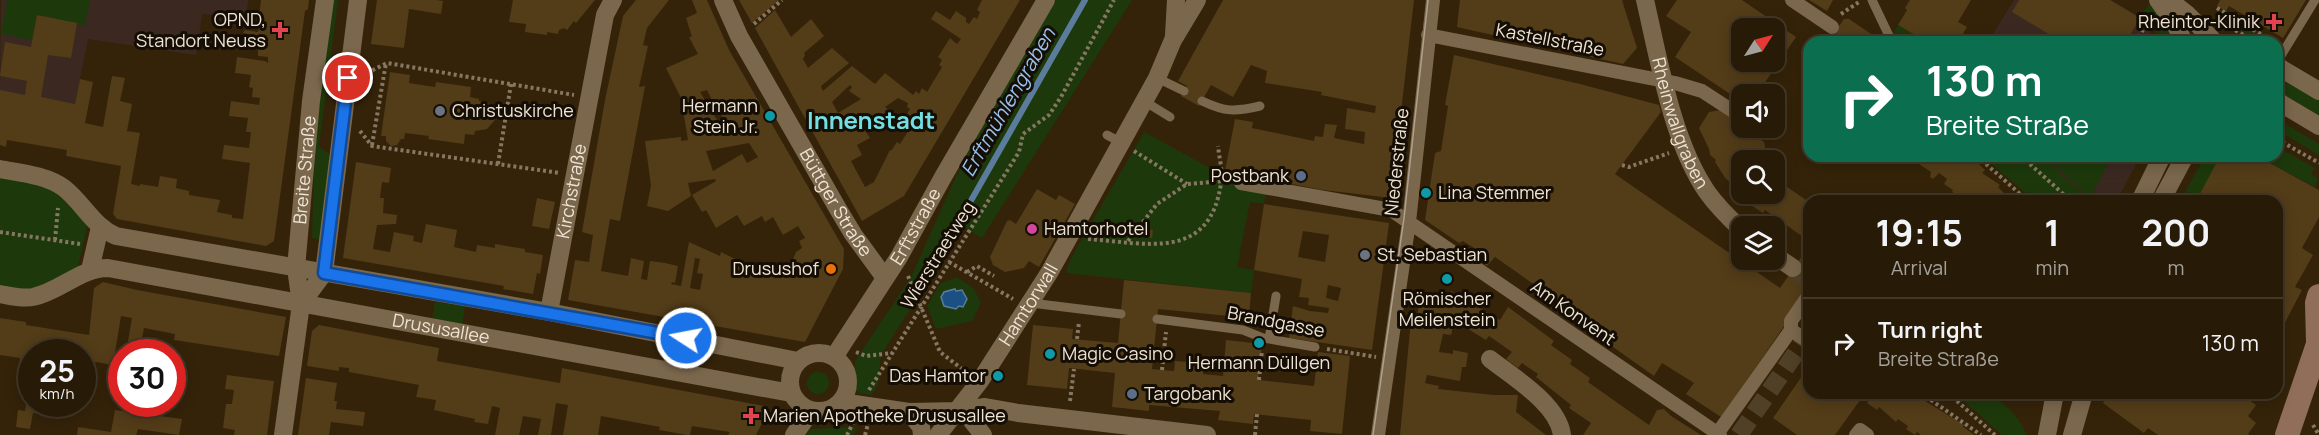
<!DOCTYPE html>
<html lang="en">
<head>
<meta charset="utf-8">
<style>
  :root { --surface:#271a07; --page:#2f2311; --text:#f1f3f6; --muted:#a4a19b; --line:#433828 }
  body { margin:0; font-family:Manrope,sans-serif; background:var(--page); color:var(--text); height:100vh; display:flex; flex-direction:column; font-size:22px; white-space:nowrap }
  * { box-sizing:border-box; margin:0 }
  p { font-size:20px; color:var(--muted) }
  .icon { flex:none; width:33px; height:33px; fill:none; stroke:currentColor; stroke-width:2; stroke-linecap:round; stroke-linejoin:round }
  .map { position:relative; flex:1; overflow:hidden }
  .panel { position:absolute; left:1803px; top:195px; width:480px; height:204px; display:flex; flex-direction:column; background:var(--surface); border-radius:18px; box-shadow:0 3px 15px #0003,0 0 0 2px var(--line) }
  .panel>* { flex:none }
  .top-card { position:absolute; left:1803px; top:36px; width:480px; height:126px; border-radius:18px; box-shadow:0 3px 15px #0003,0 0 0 2px var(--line); background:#0b6e4f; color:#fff; overflow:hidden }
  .needle { width:39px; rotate:54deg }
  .buttons { position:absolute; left:1731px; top:18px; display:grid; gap:12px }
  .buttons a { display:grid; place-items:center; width:54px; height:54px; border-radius:12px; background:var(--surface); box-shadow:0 3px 15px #0003,0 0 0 2px var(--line); font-size:30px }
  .speed { position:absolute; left:18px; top:339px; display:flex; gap:12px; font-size:30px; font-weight:700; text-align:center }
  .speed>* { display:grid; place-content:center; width:78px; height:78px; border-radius:50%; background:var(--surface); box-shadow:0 3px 15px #0003,0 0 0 2px var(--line); line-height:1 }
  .speed small { font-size:15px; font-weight:400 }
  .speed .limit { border:9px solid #d22; background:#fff; color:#111 }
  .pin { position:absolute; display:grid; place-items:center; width:51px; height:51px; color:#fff; margin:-26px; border:3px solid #fff; border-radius:50%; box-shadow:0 2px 6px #0007 }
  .me { position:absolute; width:66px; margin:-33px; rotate:281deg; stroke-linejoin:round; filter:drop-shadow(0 0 4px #0008) }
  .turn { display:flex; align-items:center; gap:21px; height:126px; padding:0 24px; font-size:27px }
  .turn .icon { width:78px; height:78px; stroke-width:2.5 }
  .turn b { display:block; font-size:42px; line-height:51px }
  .eta { display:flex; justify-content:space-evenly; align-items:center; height:102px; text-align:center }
  .eta b { font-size:36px; font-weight:700; line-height:42px }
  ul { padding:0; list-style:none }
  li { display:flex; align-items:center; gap:18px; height:90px; padding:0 24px; border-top:2px solid var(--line) }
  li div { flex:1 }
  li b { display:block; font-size:22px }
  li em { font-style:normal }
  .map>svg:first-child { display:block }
  .education { fill:#3b2921 }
  .green { fill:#1d390b }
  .water { fill:#1c5084; stroke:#5b7c9c; stroke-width:1.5 }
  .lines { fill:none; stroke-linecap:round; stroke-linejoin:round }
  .stream { stroke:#5b7c9c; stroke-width:6 }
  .building { fill:#533c18; fill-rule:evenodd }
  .minor-tunnel { stroke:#504027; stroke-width:18; stroke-dasharray:18 9; stroke-linecap:butt }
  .path { stroke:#867762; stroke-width:4; stroke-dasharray:3 3; stroke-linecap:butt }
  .service { stroke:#7a674c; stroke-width:9 }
  .pedestrian { stroke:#7a674c; stroke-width:14 }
  .minor { stroke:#7a674c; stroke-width:18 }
  .secondary { stroke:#906e5a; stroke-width:24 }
  .tram { stroke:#aea18e; stroke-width:1.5 }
  .route-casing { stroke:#114b97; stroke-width:15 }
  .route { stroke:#1a73e8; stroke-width:10 }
  .health-dot { fill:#e0444e; stroke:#150e05; stroke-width:2 }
  .worship-dot { fill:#6b7280; stroke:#150e05; stroke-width:2 }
  .culture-dot { fill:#0f9aa8; stroke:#150e05; stroke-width:2 }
  .service-dot { fill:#5c6f8a; stroke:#150e05; stroke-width:2 }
  .hotel-dot { fill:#d1479c; stroke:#150e05; stroke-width:2 }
  .food-dot { fill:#e8710a; stroke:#150e05; stroke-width:2 }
  .labels { text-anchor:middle; stroke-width:6; stroke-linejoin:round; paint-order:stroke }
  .poi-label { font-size:18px; fill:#eee3d4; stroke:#150e05; text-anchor:start }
  .street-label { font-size:18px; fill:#eee3d4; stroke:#150e05 }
  .water-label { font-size:20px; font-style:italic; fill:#98c2ef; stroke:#150e05 }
  .district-label { font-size:24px; font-weight:bold; fill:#72dfe4; stroke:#150e05 }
</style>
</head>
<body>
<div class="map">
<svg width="2319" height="435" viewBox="0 0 2319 435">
  <rect width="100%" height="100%" fill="#342309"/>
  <path class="education" d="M1 0H248L246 18 202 14 196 55 88 39 75 104 0 91Z
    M2014 0H2111L2141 18 2156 42H1988Z
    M2042 156H2140L2117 201H2090Z"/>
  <path class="green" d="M7 0H90L85 26 37 15 32 40 1 34Z
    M331 0H338L319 146 331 156 319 239 312 238 315 146Z
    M1056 0H1132L982 238 962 226 881 355 878 384 872 395 859 393 855 389V361L911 277 954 181 981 127Z
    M2150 3 2173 35 2162 41 2143 12Z
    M2226 15 2257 34V41L2220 19Z
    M1898 25 1927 42H1899L1893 33Z
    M2277 73 2319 98V115L2277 91Z
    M2277 119 2319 144V155L2277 130Z
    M1144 132 1212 169 1267 180 1264 204 1250 202 1237 267 1254 270 1251 293 1066 273 1070 260Z
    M2277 147 2315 168 2311 174 2318 178 2315 187 2257 156H2277Z
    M1982 156H2042L2090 201H2035Z
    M2045 156H2112L2090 198Z
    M2205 156H2220L2196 201H2191L2183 196Z
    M0 171 38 179 89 219 76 275 59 285 0 293Z
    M957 277 973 288 981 302 972 321 936 329 927 306 940 284Z
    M435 302 465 306 462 326 432 321Z
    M807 383a11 11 0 1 1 22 0a11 11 0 1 1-22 0Z
    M1955 393C1964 393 1975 391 1984 394 2004 399 2019 417 2027 435H2002Z
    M857 427 853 435H805L810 429Z"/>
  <path class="water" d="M955 289 956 291 962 290 967 299 963 307 959 306 956 309 944 306 941 297 944 292Z"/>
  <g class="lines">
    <path class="stream" d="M960 220 1085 0"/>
  </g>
  <path class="building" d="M261 0H309L308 9 305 11 274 241 266 246 117 219 113 214 121 166 66 156 67 150 7 140 6 147 0 145V90L25 95 27 81 0 76 5 42 31 47 37 15 77 23 71 58 48 55 41 97 75 104 80 79 93 82 85 123 103 127 112 76 125 78 120 101 132 104 127 131 140 133 131 184 140 186V184L158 187 160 176 177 179 176 188 189 191V195L220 200 217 212 232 215V218L243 219 250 163 222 159 224 145 249 148 251 132H246L248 118 229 116 231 101 259 105 260 98 252 97 253 88 249 87 251 75 235 73 237 57 265 61 268 63V57L258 56V36L243 33 245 30 258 32 259 27H262L263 21 259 17Z
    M377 0H436L443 1 441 14 409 9 404 48 371 44Z
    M513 0H595L576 23 574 21 567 30 564 28 559 30 558 34 547 32V35L525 32 526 24 509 22Z
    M636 0H669L647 28 643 45 648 46 639 87 645 86 620 221 610 219 601 271 628 276 631 258 644 261 641 279 647 280 650 261 665 263 678 266 675 283 672 282 671 284 681 286 689 242 720 256 721 252 767 275 793 259 796 252 802 248 799 241 805 238 798 226 783 235 773 217 765 222 762 216 744 226 737 215 716 228 706 210 702 212 692 195 716 181 715 179 688 183 691 196 668 211 647 206 651 186 645 141 681 137V141L688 140 681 98 666 68 698 54 689 37H692L686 18 697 13 692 0H707L729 50 844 249 843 269 805 342 568 300 575 260 589 262 593 235 582 232 605 100 623 16ZM707 90 714 104 711 105 716 113 719 111 731 132 725 133 700 92ZM749 143 758 157 747 163 742 154 713 171 706 151ZM695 258 700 259 697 273 703 274 700 290 690 288Z
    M739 0H779L752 23Z
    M982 0H1020L904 196 862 221 755 28 775 10 791 37 811 19 824 36 804 53 805 55 803 59 808 68 832 48 849 63 821 86 823 91 852 66 875 84 885 73 913 95 916 91 919 94 922 88 927 92 942 67 939 65 942 60 938 57 950 38 957 44 961 39 931 19 936 11 950 20 956 11 966 18V22L969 24 974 17 977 19 980 12 977 10ZM850 85 852 87 849 91 861 99 838 113 832 102ZM898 98 908 103 907 107 910 109 902 122 907 125 909 123 912 125 900 144 897 142 891 151 890 150 874 182 865 187 851 161 862 155 857 145 870 138 864 129 893 113 885 107Z
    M1223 0H1414L1391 198 1323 190 1225 171 1235 119 1253 122 1252 128 1314 141 1315 136 1323 137 1325 124 1337 125 1334 138 1364 144 1365 132 1345 129 1347 108 1375 113 1376 106 1321 95 1322 92 1265 83 1267 71 1251 65 1233 97 1211 85 1199 106 1181 96 1187 86 1178 81Z
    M1460 0H1622L1637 48 1623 64 1457 27Z
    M1677 0H1742L1796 37 1757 94H1742V102L1675 57 1691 32 1666 16ZM1742 28H1774V62H1742Z
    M1809 0H1833L1827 11Z
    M1910 0H1971L1958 22 1967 27 1958 42H1927L1898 25 1907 10 1905 8Z
    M2019 0H2110L2140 18 2126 42H2062L2012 12Z
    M2220 0H2306L2283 38 2229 6 2226 11 2217 6Z
    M1844 19H1849L1883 42H1828Z
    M1454 55 1580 84 1659 105 1661 112 1615 174 1780 288 1809 246V285L1798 300 1801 302 1721 417 1686 394 1694 383 1662 363 1654 376 1613 347 1615 333 1606 335 1495 257 1487 266 1476 259 1479 251 1463 241 1459 243 1425 220 1435 153 1441 151 1448 106 1445 105Z
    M390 72 410 75 409 83 435 87 436 82 471 87 470 97 479 99V101L488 103 494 109 495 120 487 129 475 131 474 135 465 134 464 144 428 139 429 136 405 133 404 139H401L397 145 391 146 386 141V136H381Z
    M1721 110 1742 124V128L1751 130 1750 133 1764 142 1765 147 1756 160H1742V194H1774V178L1809 202V241L1765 210 1763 213 1740 198 1743 195 1737 191 1739 188 1726 179 1715 162 1716 160 1710 155 1709 149 1699 128 1709 112Z
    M1907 156H1965L1980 165 1985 170 1982 173 2000 185 1998 187 2012 201H1969L1952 192 1953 190 1944 184 1947 179 1939 173 1933 179 1930 177 1931 172Z
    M2220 156H2257L2319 190V217L2302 248 2313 255 2295 287 2302 290 2277 338V201H2196Z
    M356 162 391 168 389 183 382 182 380 198H384L383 213 397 215 396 224 377 225 373 249 390 252 394 232 414 236 413 241 422 243 426 224 457 230 454 247 476 252 477 245 495 248V244L525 249V252L543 255 540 274 537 273 533 294 503 289 504 286 343 258Z
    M1037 189 1056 200 1059 195 1075 204 1039 267 1029 261 1024 268 1005 272 993 265 990 257 1007 221 1010 220 1016 224Z
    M537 198 555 202 549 229 532 226Z
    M1264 204 1389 223 1372 350 1289 338 1293 306 1310 311 1328 313 1329 308 1308 305 1309 298 1299 297 1302 279 1254 270ZM1303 231 1329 235 1325 262 1298 257ZM1328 285 1341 288 1338 301 1326 298Z
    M1145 229 1153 230 1152 238 1144 237Z
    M1124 280 1251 293 1249 318 1158 309 1152 369 1174 371 1175 361 1204 363 1203 374 1223 376 1226 340 1262 344 1258 380 1314 386 1318 352 1350 356 1342 434 1310 431 1311 420 1254 414 1253 424 1218 420 1220 411 1149 405V411L1112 407 1115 373 1069 368 1067 389 1027 385 1033 325 1073 329 1072 339 1118 343Z
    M103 282 137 290 286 317 279 356 174 340 175 334 144 328 140 349 127 347 132 318 121 316 113 365 85 360 82 366V352H32V368L19 366 20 358 0 355V318L26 322V325L89 335 94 288Z
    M1451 291 1500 320 1508 307 1554 341 1551 345 1572 360 1570 364 1590 378 1588 382 1649 425 1657 410 1664 409 1671 416 1701 435H1583L1591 423 1569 408 1571 405 1536 377 1538 374 1522 363 1518 368 1506 359 1512 352 1489 336 1486 340 1460 324 1453 327 1451 335 1443 334 1439 352 1453 354V350L1468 353 1466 367H1462L1460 381 1427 375 1425 383 1439 386 1438 389 1494 395H1518L1516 412 1546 435H1400L1411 320 1417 321 1420 293 1446 296Z
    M319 325 439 348 437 361 560 383 562 368 764 406 767 413 756 435H728L730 432 692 426 690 435H687L659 430 660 427 601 416 598 435H563L568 405 556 403 551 435H538L541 419 523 416 519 435H495L500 408 492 406 488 424 474 422 475 419 434 410 436 400 416 397 419 385 349 372V368L339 367V371L307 366 312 331Z
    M1809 366V393H1917L1926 399 1925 401 1964 425 1963 427 1975 435H1921L1917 432 1915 435 1906 429 1908 426 1898 419 1896 422 1879 407 1877 410 1867 403 1869 400 1863 396 1835 435H1797L1773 418Z
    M227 375 274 381 267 435H234L235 430 223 428 226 404H232L234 390 225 389Z
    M306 378 337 383 334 401H337L336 409 365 412 363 426 331 422 329 435H298Z
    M30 381 32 404H43L41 414 33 413 30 429 16 427 18 410 25 411Z
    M2110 393H2208L2211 395 2239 393 2256 405 2248 416 2256 423 2248 434 2250 435H2158L2148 428 2144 433 2103 403Z
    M154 404H170L169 412 154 410Z
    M115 410 182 419 179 435 138 429 136 435H77L78 427 111 432Z"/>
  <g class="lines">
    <path class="minor-tunnel" d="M1793 268 1809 280
      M1739 435 1809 334"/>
    <path class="path" d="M2217 8 2274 42
      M1841 14 1859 2
      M754 24 782 0
      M2225 24 2255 42
      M2135 42 2143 30
      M1807 64 1809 61
      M367 73 387 63 574 95
      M360 131 372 146 560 173
      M2277 139 2319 163
      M372 145 386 63
      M1134 151 1187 184
      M1977 156 2028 201
      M2021 156 2071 201
      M498 164 511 84
      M1622 165 1629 167 1669 153
      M0 232 80 244
      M1088 239C1146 243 1210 262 1221 183 1223 171 1219 157 1218 146
      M55 240 58 208
      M1128 241 1157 204 1187 184 1223 181
      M949 262 1013 299
      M967 272 977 266 994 276
      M908 276 940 352 966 372
      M1077 339 1079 322
      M1327 349 1376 357
      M856 352 866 356 892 353
      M1162 370 1166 332
      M1259 380 1262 350
      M869 390 1019 152 1023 134 1049 115 1061 97 1114 0
      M1921 393 1981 435
      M1948 393 1995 435
      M1070 401 1074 369
      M2313 425 2319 435
      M847 435 854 421
      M865 435 868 424
      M1255 435 1257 414"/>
    <path class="service" d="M1872 0 1892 42
      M2277 62 2315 0
      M1157 78 1184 91
      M1144 101 1170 117
      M1202 101C1225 112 1235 112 1260 106
      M1107 135 1122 143
      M1031 303 1121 314
      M1157 319 1243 330 1263 338 1315 347
      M1269 339 1276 296"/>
    <path class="pedestrian" d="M1792 0 1832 27
      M1428 35 1675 83 1702 91 1742 117
      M1241 183 1391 210 1720 435
      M1791 330 1809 342
      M1717 434 1791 330V321L1809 295
      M1378 435 1409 222 1433 0
      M1856 435 1860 430 1867 435"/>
    <g class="minor">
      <path id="s1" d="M723 0 739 36 838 209 853 234 885 278"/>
      <path id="s2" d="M1645 0C1659 60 1672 141 1707 192 1717 206 1729 218 1742 230"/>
      <path d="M2158 0 2175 24 2184 42"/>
      <path d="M2169 0 2187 14 2212 39"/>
      <path d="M1174 35 1176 0"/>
      <path d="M2277 66 2319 91"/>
      <path d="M2277 101 2319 126"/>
      <path d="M0 169C21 173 46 175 64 188 83 203 93 226 116 236L549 312 798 361"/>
      <path d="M2140 201 2162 156"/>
      <path d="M2161 201 2185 156"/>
      <path d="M1774 255 1793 268"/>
      <path d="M90 270 100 227"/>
      <path id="s3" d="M0 294C11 296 22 299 33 297 61 291 80 268 108 268L791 393"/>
      <path d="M301 304 324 273 358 0"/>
      <path id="s4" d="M549 312 605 15 613 0"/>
      <circle cx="819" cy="382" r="29"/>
      <path id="s5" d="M834 357 899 257 943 177 1046 0"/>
      <path d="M1490 359C1514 378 1558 404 1562 435"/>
      <path d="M841 402 909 412 958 411 985 407 1018 413 1207 435"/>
      <path d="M958 411 969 417 983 435"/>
      <path d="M909 412 921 427 922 435"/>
      <path id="s6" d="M283 435 301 304 296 268 311 101 325 0"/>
      <path d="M794 435 811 411"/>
      <path id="s7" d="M938 435 980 381 1049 273 1157 78 1173 40 1197 0"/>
      <path d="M2047 435 2055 393"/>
      <path d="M2072 435 2084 393"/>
    </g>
    <path class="secondary" d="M2318 342 2317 303 2319 296
      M2287 435 2319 341"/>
    <path class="tram" d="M1373 435 1404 218 1428 0"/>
  </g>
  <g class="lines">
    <g class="route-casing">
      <path id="route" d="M348 78 324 273 686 338"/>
    </g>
    <use href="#route" class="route"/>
  </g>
  <g class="health-dot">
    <path d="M2271 13h6v6h6v6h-6v6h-6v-6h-6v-6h6z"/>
    <path d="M277 21h6v6h6v6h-6v6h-6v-6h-6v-6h6z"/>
    <path d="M748 407h6v6h6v6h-6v6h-6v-6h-6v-6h6z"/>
  </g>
  <g class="worship-dot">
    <circle cx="440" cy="111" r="6"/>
    <circle cx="1365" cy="255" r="6"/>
  </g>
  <g class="culture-dot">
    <circle cx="770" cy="116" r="6"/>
    <circle cx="1426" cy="193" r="6"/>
    <circle cx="1447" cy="279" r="6"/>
    <circle cx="1259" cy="343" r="6"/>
    <circle cx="1050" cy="354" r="6"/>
    <circle cx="998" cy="376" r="6"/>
  </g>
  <g class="service-dot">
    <circle cx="1301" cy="176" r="6"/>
    <circle cx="1132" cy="394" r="6"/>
  </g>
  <circle class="hotel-dot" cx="1032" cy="229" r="6"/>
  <circle class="food-dot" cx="831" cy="269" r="6"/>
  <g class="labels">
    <g class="poi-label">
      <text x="266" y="26" text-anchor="end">OPND,<tspan x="266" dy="21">Standort Neuss</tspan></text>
      <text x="2260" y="28" text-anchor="end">Rheintor-Klinik</text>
      <text x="758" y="112" text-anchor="end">Hermann<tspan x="758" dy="21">Stein Jr.</tspan></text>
      <text x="452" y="117">Christuskirche</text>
      <text x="1289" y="182" text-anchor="end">Postbank</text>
      <text x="1438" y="199">Lina Stemmer</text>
      <text x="1044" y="235">Hamtorhotel</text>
      <text x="1377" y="261">St. Sebastian</text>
      <text x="819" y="275" text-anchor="end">Drusushof</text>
      <text x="1447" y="305" text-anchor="middle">Römischer<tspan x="1447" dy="21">Meilenstein</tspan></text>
      <text x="1062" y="360">Magic Casino</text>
      <text x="1259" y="369" text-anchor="middle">Hermann Düllgen</text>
      <text x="986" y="382" text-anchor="end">Das Hamtor</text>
      <text x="1144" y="400">Targobank</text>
      <text x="763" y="422">Marien Apotheke Drususallee</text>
    </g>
    <g class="street-label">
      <text transform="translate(1550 40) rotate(11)" y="6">Kastellstraße</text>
      <text dy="6" stroke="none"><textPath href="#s2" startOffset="128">Rheinwallgraben</textPath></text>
      <text transform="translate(1397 162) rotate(-84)" y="6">Niederstraße</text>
      <text dy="6" stroke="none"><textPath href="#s6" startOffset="267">Breite Straße</textPath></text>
      <text dy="6" stroke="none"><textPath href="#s4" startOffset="123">Kirchstraße</textPath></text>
      <text dy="6" stroke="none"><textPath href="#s1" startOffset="232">Büttger Straße</textPath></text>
      <text dy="6" stroke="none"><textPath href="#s5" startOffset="154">Erftstraße</textPath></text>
      <text transform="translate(938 255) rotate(-58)" y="6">Wierstraetweg</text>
      <text dy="6" stroke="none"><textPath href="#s7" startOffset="159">Hamtorwall</textPath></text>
      <text transform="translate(1573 313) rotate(35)" y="6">Am Konvent</text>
      <text transform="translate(1276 322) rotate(11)" y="6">Brandgasse</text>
      <text dy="6" stroke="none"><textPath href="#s3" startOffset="453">Drususallee</textPath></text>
    </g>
    <g class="water-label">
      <text transform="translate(1008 102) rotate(-60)" y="7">Erftmühlengraben</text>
    </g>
    <g class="district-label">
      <text x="871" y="129">Innenstadt</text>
    </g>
  </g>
</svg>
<div class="buttons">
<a><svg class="needle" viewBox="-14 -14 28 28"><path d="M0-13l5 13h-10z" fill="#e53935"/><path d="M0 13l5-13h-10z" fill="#a4a19b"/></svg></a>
<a><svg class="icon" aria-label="sound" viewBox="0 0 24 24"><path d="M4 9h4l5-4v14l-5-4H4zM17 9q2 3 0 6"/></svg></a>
<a><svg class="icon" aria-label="search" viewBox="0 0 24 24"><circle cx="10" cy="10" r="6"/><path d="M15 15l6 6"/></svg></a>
<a><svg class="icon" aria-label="layers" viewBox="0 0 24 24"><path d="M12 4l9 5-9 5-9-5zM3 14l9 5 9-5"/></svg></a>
</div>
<div class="speed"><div>25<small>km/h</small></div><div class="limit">30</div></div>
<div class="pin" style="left:348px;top:78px;background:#d93025"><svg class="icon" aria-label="arrive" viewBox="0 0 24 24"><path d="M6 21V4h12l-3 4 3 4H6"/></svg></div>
<svg class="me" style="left:686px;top:338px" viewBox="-20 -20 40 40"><circle r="17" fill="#1a73e8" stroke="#fff" stroke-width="3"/><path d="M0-11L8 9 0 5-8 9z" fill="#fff"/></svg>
<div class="top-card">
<div class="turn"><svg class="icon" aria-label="right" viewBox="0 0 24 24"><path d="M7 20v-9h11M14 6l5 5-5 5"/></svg><div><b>130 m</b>Breite Straße</div></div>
</div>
<section class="panel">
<div class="eta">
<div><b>19:15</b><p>Arrival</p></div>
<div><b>1</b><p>min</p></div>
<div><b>200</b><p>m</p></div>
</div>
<ul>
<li><svg class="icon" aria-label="right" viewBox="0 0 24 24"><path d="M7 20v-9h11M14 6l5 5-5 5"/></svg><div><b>Turn right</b><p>Breite Straße</p></div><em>130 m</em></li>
</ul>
</section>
</div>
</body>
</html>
